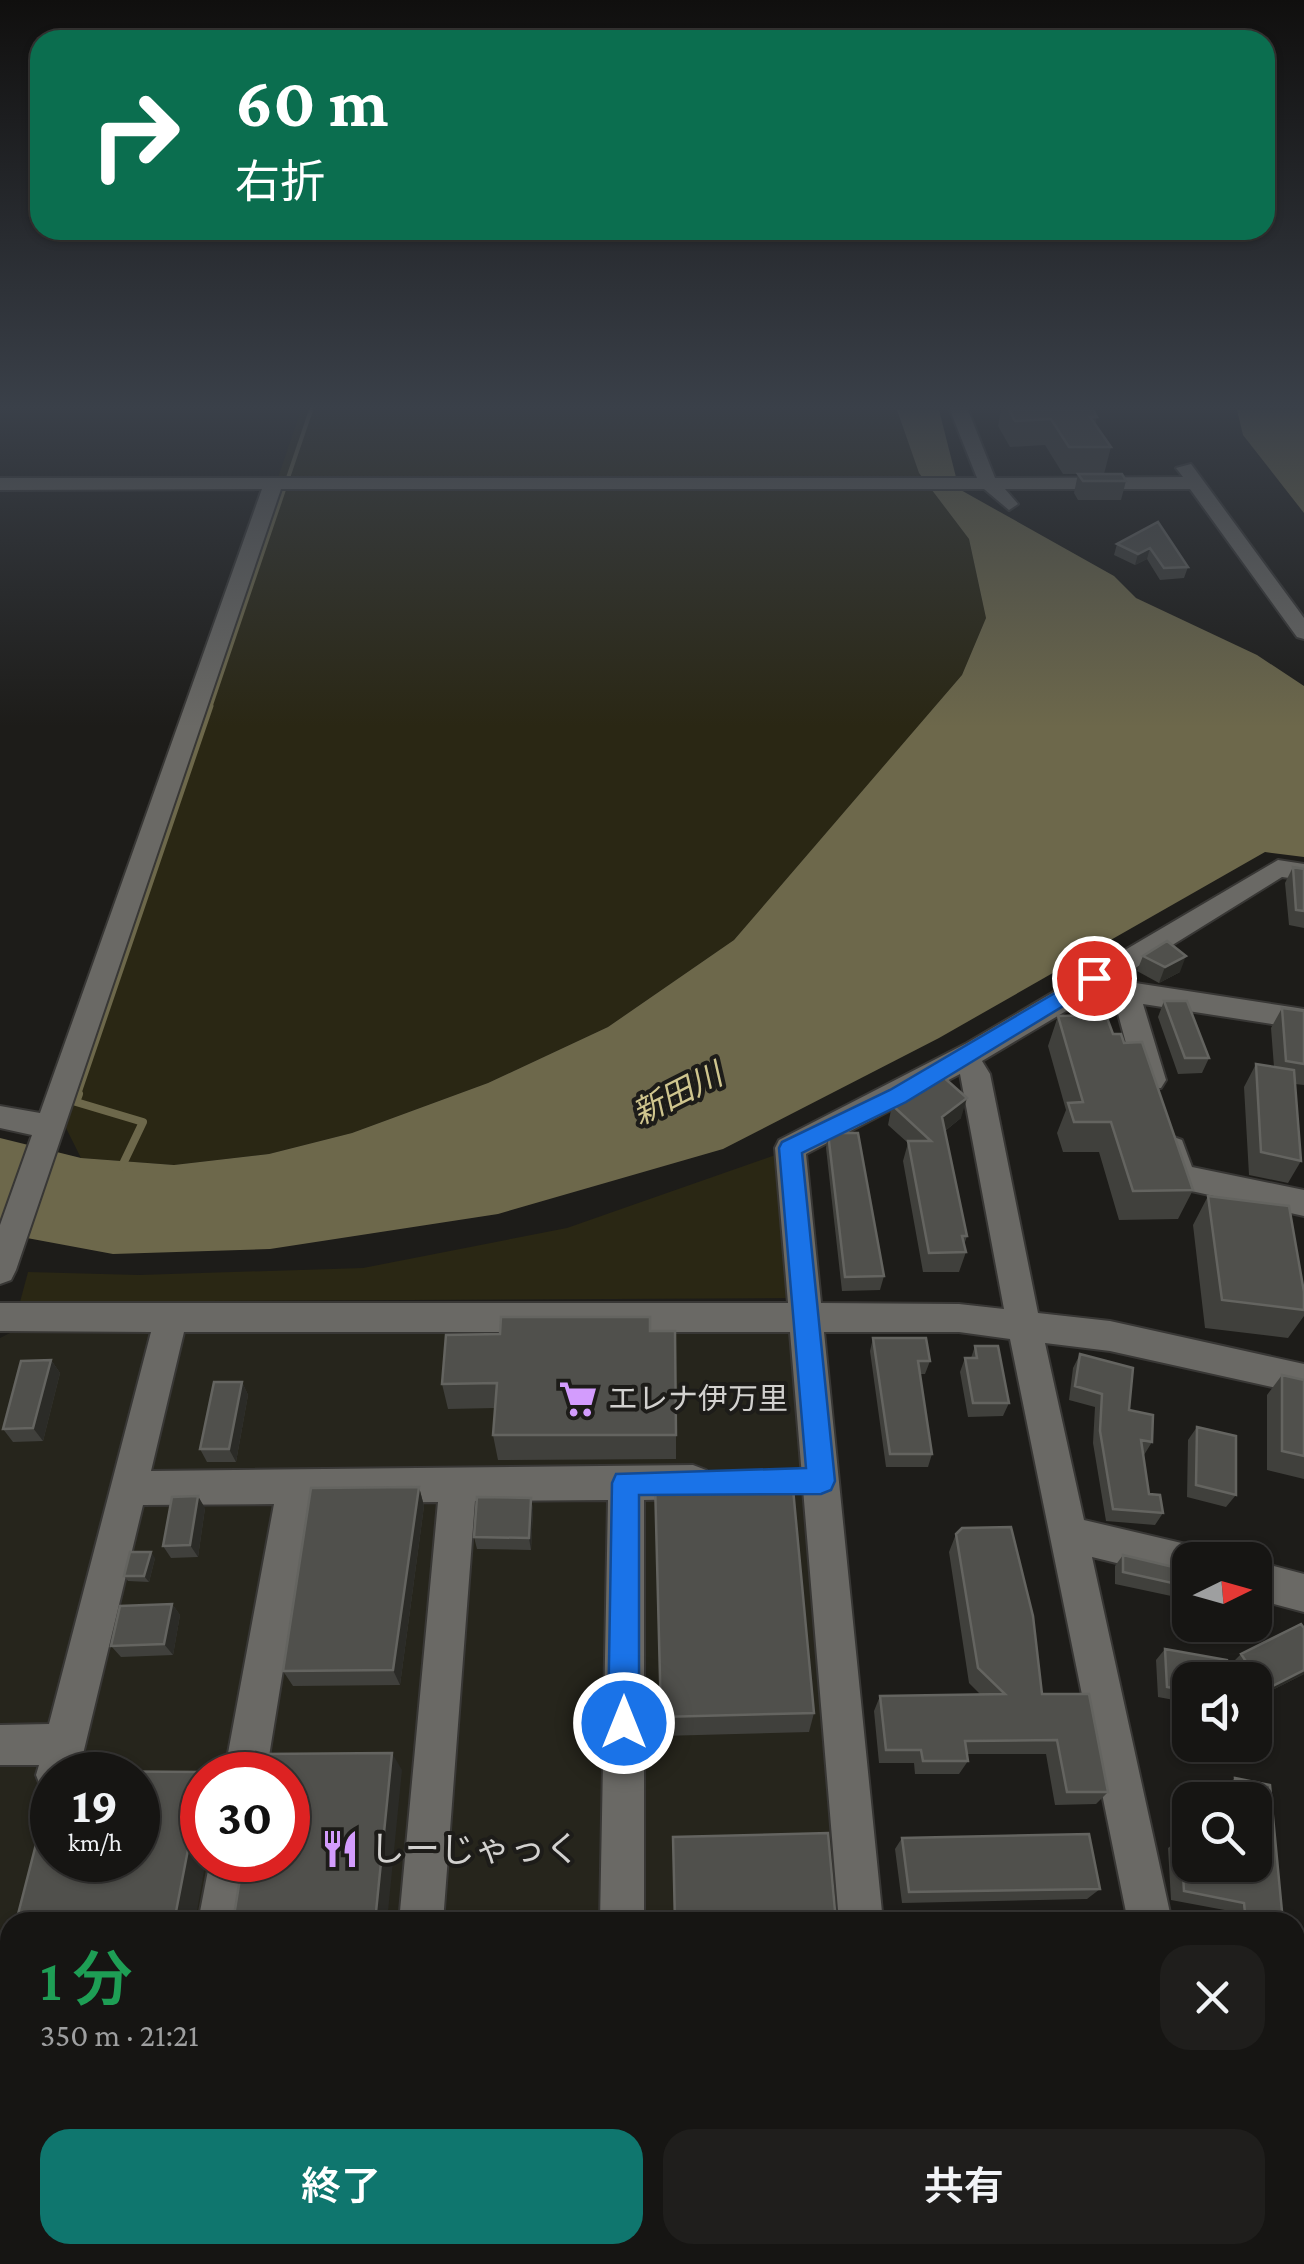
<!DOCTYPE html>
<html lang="ja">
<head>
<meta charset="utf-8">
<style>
  :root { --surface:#161513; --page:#1f1e1c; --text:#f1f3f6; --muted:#9e9fa0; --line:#353433; --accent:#0f766e }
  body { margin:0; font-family:"Crimson Pro","Noto Sans JP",serif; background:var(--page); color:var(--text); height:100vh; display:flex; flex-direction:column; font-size:38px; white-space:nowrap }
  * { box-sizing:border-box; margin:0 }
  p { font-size:32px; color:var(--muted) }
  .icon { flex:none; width:55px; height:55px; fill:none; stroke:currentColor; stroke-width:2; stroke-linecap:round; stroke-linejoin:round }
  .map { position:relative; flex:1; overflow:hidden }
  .sheet { position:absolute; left:0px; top:1912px; width:1305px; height:352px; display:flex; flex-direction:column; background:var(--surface); border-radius:30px 30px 0 0; box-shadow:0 2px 8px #0004,0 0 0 2px var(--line) }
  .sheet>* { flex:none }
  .banner { position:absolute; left:30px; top:30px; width:1245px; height:210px; border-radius:30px; box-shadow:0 2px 8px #0004,0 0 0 2px var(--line); background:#0b6e4f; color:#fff; overflow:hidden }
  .needle { width:65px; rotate:85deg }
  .tools { position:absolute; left:1172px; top:1542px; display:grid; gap:20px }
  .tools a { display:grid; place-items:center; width:100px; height:100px; border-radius:20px; background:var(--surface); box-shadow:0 2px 8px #0004,0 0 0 2px var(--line); font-size:50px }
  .speed { position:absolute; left:30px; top:1752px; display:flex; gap:20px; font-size:50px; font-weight:700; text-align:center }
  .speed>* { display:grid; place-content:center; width:130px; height:130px; border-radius:50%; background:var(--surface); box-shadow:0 2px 8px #0004,0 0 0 2px var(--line); line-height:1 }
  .speed small { font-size:25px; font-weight:400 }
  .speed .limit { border:15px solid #d22; background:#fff; color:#111 }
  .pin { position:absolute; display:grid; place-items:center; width:85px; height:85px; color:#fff; margin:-42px; border:5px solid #fff; border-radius:50%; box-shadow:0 2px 10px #0007 }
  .me { position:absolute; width:110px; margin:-55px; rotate:0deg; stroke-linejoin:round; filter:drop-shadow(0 0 8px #0008) }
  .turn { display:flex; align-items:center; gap:35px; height:210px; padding:0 40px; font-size:45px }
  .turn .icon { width:130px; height:130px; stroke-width:2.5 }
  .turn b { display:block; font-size:70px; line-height:85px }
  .round { display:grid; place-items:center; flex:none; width:105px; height:105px; border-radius:30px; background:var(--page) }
  .overview { display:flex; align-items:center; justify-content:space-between; height:170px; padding:0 40px }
  h1 { font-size:60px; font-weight:600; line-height:75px; color:#1e9e55 }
  .action { display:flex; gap:20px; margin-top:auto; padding:20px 40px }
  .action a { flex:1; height:115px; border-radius:30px; background:var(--accent); color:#fff; font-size:40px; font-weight:600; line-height:115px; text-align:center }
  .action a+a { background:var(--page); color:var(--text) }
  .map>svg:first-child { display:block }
  .built { fill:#26251c; fill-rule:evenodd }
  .green { fill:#2a2714 }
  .water { fill:#6d684b }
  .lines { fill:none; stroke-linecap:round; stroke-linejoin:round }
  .stream-far2 { stroke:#6d684b; stroke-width:4 }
  .stream-far1 { stroke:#6d684b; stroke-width:5 }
  .stream { stroke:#6d684b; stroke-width:8 }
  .minor-casing { stroke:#383735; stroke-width:4 }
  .minor { fill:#6a6965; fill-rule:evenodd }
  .wall { fill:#40403c }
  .shaded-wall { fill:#2b2b27 }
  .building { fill:#50504c; stroke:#646460; stroke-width:2.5 }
  .route { fill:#1a73e8; stroke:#114b97; stroke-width:2.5 }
  .labels { text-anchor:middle; stroke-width:8; stroke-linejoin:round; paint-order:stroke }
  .poi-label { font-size:30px; fill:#d2d1cf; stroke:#1d1c19; text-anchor:start }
  .water-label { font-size:32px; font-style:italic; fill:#cfc58e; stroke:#1d1c19 }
  .near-poi-label { font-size:35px; fill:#d2d1cf; stroke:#1d1c19; text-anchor:start }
</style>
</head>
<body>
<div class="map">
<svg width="1304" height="2264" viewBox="0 0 1304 2264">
  <rect width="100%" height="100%" fill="#1d1c19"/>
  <path class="built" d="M798 1322 850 1922H10V2255H873V2264H0V1338L14 1331ZM52 1775H138V1860H52ZM202 1775H288V1860H202Z"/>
  <path class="green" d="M301 410H897L919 473 969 539 986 618 962 675 734 940 608 1027 488 1083 352 1133 269 1154 174 1165 81 1158 61 1118Z
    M781 1153 793 1298 20 1302 28 1272 139 1275 363 1268 567 1228Z"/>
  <path class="water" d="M897 410H939L959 489 1114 576 1136 598 1257 655 1304 686V857L1265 852 939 1038 723 1149 498 1214 270 1249 113 1254 0 1233V1138L81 1158 174 1165 269 1154 352 1133 488 1083 608 1027 734 940 962 675 986 618 969 539 919 473Z
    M1237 410H1304V513L1243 435Z"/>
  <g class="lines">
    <path class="stream-far2" d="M210 708 311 410"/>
    <path class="stream-far1" d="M78 1096 211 706"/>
    <path class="stream" d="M79 1094 76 1102 143 1122 122 1166"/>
    <g class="minor-casing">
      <path id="minor" d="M950 410H968L995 478 1183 477 1176 468 1191 464 1304 618V639L1297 637 1190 489H1005L1018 504 1009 510 984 489H281L16 1270 11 1280 0 1284V1225L32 1135 0 1128V1106L40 1113 262 489 0 490V478H977Z
        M1278 860 1304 864V880L1282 877 1116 980 1304 1009V1029L1143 1004 1166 1080 1161 1088H1141L1136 1080 1114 999 1098 992 982 1061 990 1074 1038 1313 1110 1321 1304 1364V1394L1110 1351 1045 1343 1084 1520 1190 1545 1203 1550 1208 1560H1190V1581L1092 1557 1172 1922H1128L1010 1339 959 1332H824L883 1922H839L790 1332H184L151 1471 693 1465 706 1470 711 1482 706 1494 693 1499 644 1500V1922H600L608 1500 475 1501 443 1922H399L438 1502 310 1503 266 1775H224L274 1504 143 1505 78 1775H52V1794L42 1790 36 1775 39 1765H0V1725L49 1724 151 1332 0 1331V1303H788L775 1148 779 1140 967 1043ZM960 1074 1004 1309 959 1304 821 1303 806 1154Z
        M1171 1136 1182 1140 1192 1167 1304 1190V1216L1169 1186 1156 1148 1160 1140Z
        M1255 1561 1304 1574V1612L1255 1599Z
        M210 1860H252L242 1922H198Z
        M0 2046H10V2092H0Z
        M1295 2076 1304 2077V2125L1295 2124Z
        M866 2255H916V2264H866Z"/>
    </g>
    <use href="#minor" class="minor"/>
  </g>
  <path class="wall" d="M1001 410H1093L1097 417 1095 425 1111 447 1104 474 1126 481 1121 500H1078L1074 493 1078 474H1063L1045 445 1010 447 998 426Z
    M1158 522 1188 567 1184 578 1160 580 1147 559 1135 565 1114 555 1117 544Z
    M1293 867 1304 869V928L1289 925 1285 883Z
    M1143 956 1180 972 1159 983 1137 971Z
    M1164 1001 1209 1058 1202 1073 1178 1074 1158 1017Z
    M1282 1008 1304 1011V1085L1295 1084 1301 1161 1288 1183 1249 1175 1244 1087 1256 1064 1274 1067 1271 1028Z
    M1058 1016 1113 1034 1124 1043 1193 1190 1178 1219 1119 1220 1099 1152H1063L1057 1133 1066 1110 1048 1046Z
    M892 1105 961 1118 945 1131 967 1236 964 1245 966 1252 959 1272H923L903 1161 908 1143 888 1125Z
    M828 1133 884 1276 880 1290 842 1291 826 1148Z
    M1208 1196 1304 1292V1316L1288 1338 1205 1328 1193 1225Z
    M650 1331 676 1435V1459L498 1460 493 1435 495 1408 448 1409 442 1384Z
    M873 1338 930 1361 925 1374H920L932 1454 928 1467H886L870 1351Z
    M975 1346 1009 1403 1003 1416 968 1417 960 1372 965 1358H971Z
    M1080 1354 1129 1410 1152 1442 1144 1455 1149 1494 1163 1513 1155 1525 1106 1521 1093 1443 1095 1407 1069 1400 1073 1368Z
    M51 1360 60 1373 43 1441 13 1442 3 1429Z
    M1282 1375 1304 1380V1479L1267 1470V1395Z
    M242 1382 248 1395 236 1462H207L200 1449Z
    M1197 1427 1236 1495 1226 1507 1187 1497 1188 1440Z
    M419 1487 424 1506 400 1685 293 1686 283 1671Z
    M531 1498 533 1510 531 1550 477 1549 474 1537Z
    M655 1505 814 1713 809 1732 661 1736Z
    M205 1508 198 1557 171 1558 163 1546Z
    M956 1534 1042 1694 1108 1792 1096 1804 1055 1805 1046 1754H967L968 1761 959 1774H915L914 1763H879L874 1711 880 1696 981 1695 969 1683 949 1552Z
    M1123 1555 1190 1571V1600L1115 1584V1566Z
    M155 1558 149 1582 128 1581 124 1576Z
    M172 1604 180 1615 173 1655 121 1657 111 1646Z
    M1165 1649 1190 1680V1703L1158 1697 1156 1660Z
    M1241 1654 1304 1674 1255 1699V1680H1241L1230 1665Z
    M1235 1778 1270 1785 1283 1922H1231L1230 1911 1171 1900 1168 1848 1181 1838 1190 1840V1865H1255V1800H1222L1221 1789Z
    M673 1837 836 1922H674Z
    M902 1838 1100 1889 1087 1899 902 1903 895 1849Z
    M10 1947V2016L0 2012V1985Z
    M1304 2017V2052L1296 2051 1295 2040V2020Z
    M1189 2255H1295L1304 2264H1189Z"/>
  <path class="shaded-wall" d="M1150 548 1147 559 1135 565 1138 554Z
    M1186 956 1180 972 1159 983 1165 967Z
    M967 1098 961 1118 937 1137 942 1117Z
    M51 1360 60 1373 43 1441 33 1428Z
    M242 1382 248 1395 236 1462 229 1449Z
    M419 1487 424 1506 400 1685 393 1670Z
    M198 1496 205 1508 198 1557 190 1545Z
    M531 1498 533 1510 531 1550 529 1538Z
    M151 1552 155 1558 149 1582 144 1576Z
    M172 1604 180 1615 173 1655 164 1644Z
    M1304 1670V1674L1255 1699 1265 1690Z
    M392 1753 402 1770 387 1922H375Z
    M202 1776V1860H206L195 1922H174Z
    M327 2255H341L340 2264H326Z
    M437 2255H443L442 2264H436Z"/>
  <path class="building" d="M1009 410H1093L1097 417H1090L1111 447H1069L1051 419 1015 421Z
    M1078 474H1122L1126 481H1083Z
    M1158 522 1188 567 1164 568 1150 548 1138 554 1117 544Z
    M1293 867 1304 869V911L1296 910Z
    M1167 941 1186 956 1165 967 1143 956Z
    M1164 1001H1187L1209 1058H1185Z
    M1282 1008 1304 1011V1064L1286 1061Z
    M1106 1015 1113 1034H1121L1124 1043 1142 1042 1193 1190 1133 1191 1111 1122H1074L1068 1103 1083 1102 1058 1016Z
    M1256 1064 1294 1070 1301 1161 1261 1152Z
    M941 1075 967 1098 942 1117 967 1236H962L966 1252 929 1253 908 1141H931L892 1105Z
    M828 1133H858L884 1276 845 1277Z
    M1208 1196 1289 1206 1304 1292V1310L1222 1300Z
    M501 1317H650V1331H675L676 1435H493L497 1383 442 1384 446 1335 500 1334Z
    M873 1338H926L930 1361H918L932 1454H890Z
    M975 1346H998L1009 1403H973L965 1358H977Z
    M1080 1354 1133 1368 1129 1410 1153 1415 1152 1442 1141 1440 1149 1494 1160 1495 1163 1513 1113 1509 1100 1431 1102 1394 1075 1386Z
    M51 1360 33 1428 3 1429 21 1361Z
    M1282 1375 1304 1380V1456L1282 1451Z
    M214 1382H242L229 1449H200Z
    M1197 1427 1236 1436V1495L1196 1485Z
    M792 1478 814 1713 661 1717 655 1481Z
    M419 1487 393 1670 283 1671 311 1488Z
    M198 1496 190 1545 163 1546 172 1497Z
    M477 1497 531 1498 529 1538 474 1537Z
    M1011 1527 1033 1616 1042 1694H1089L1108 1792H1067L1057 1740 965 1741 968 1761H923L921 1750H886L880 1696 1005 1694 978 1668 956 1534 962 1528Z
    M130 1552H151L144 1576H124Z
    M1123 1555 1190 1571V1587L1123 1572Z
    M172 1604 164 1644 111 1646 120 1606Z
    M1301 1624 1304 1628V1670L1265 1690 1241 1654Z
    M1165 1649 1227 1660 1229 1680H1190V1691L1167 1687Z
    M392 1753 375 1922H233L243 1860H288V1775H257L260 1754Z
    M55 1771 203 1772 174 1922H16L52 1782V1860H138V1775H54Z
    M1235 1778 1270 1785 1283 1922H1246L1244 1903 1184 1891 1181 1838 1190 1840V1865H1255V1800H1237Z
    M828 1833 836 1922H675L673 1837Z
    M1089 1834 1100 1889 909 1892 902 1838Z
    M10 1947V2010H0V1985Z
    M0 2094H10V2255H327L326 2264H0Z
    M1295 2221 1304 2223V2264H1212L1211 2255H1295Z
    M377 2255H437L436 2264H376Z
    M629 2255H666L667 2264H629Z
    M692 2255H764L779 2260 781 2255H839L837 2264H692Z"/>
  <linearGradient id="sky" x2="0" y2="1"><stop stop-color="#100f0e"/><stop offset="0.56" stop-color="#3a4049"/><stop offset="1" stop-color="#3a4049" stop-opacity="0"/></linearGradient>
  <rect width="1304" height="727" fill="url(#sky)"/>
  <path class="route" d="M1094 970 1104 978 1101 983 906 1102 802 1153 835 1481 831 1490 821 1494 639 1495V1723L635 1734 624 1738 613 1734 608 1723 612 1483 616 1474 806 1468 779 1148 782 1142 890 1090Z"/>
  <defs>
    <g id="supermarket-bare" transform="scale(3)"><path d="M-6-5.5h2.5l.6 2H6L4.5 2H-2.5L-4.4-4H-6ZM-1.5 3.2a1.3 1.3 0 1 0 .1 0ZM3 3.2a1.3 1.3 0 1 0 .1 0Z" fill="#d39cfd" stroke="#1d1c19" stroke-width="2.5" paint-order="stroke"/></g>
    <g id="restaurant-bare" transform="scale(3)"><path d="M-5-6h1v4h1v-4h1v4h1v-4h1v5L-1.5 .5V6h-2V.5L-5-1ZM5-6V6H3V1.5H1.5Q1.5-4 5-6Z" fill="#d39cfd" stroke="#1d1c19" stroke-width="2.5" paint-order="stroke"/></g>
  </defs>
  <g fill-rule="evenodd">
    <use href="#supermarket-bare" x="578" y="1399"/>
    <use href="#restaurant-bare" x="340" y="1849"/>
  </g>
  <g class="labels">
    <g class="poi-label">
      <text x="608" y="1409">エレナ伊万里</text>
    </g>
    <g class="water-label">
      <text transform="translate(677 1094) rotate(-27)" y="11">新田川</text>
    </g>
    <g class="near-poi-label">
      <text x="370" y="1861">しーじゃっく</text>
    </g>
  </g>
</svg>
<div class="tools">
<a><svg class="needle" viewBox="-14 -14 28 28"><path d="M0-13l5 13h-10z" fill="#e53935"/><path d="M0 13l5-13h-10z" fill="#9e9fa0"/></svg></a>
<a><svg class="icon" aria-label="sound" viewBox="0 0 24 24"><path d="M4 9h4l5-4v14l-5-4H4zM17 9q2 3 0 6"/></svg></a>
<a><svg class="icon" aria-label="search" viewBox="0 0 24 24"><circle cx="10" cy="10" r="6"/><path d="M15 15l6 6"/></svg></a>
</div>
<div class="speed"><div>19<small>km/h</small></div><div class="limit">30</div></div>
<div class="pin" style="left:1094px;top:978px;background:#d93025"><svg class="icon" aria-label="arrive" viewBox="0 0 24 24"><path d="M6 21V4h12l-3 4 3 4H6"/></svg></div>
<svg class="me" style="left:624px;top:1723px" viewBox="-20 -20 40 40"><circle r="17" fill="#1a73e8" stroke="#fff" stroke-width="3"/><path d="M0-11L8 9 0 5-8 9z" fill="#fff"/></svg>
<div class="banner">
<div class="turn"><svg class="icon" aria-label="right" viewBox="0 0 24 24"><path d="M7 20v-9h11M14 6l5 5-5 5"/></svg><div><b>60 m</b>右折</div></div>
</div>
<section class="sheet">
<div class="overview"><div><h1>1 分</h1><p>350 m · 21:21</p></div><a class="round"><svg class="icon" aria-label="close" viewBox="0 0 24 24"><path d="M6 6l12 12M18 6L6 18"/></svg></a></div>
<div class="action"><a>終了</a><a>共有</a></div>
</section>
</div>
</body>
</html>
